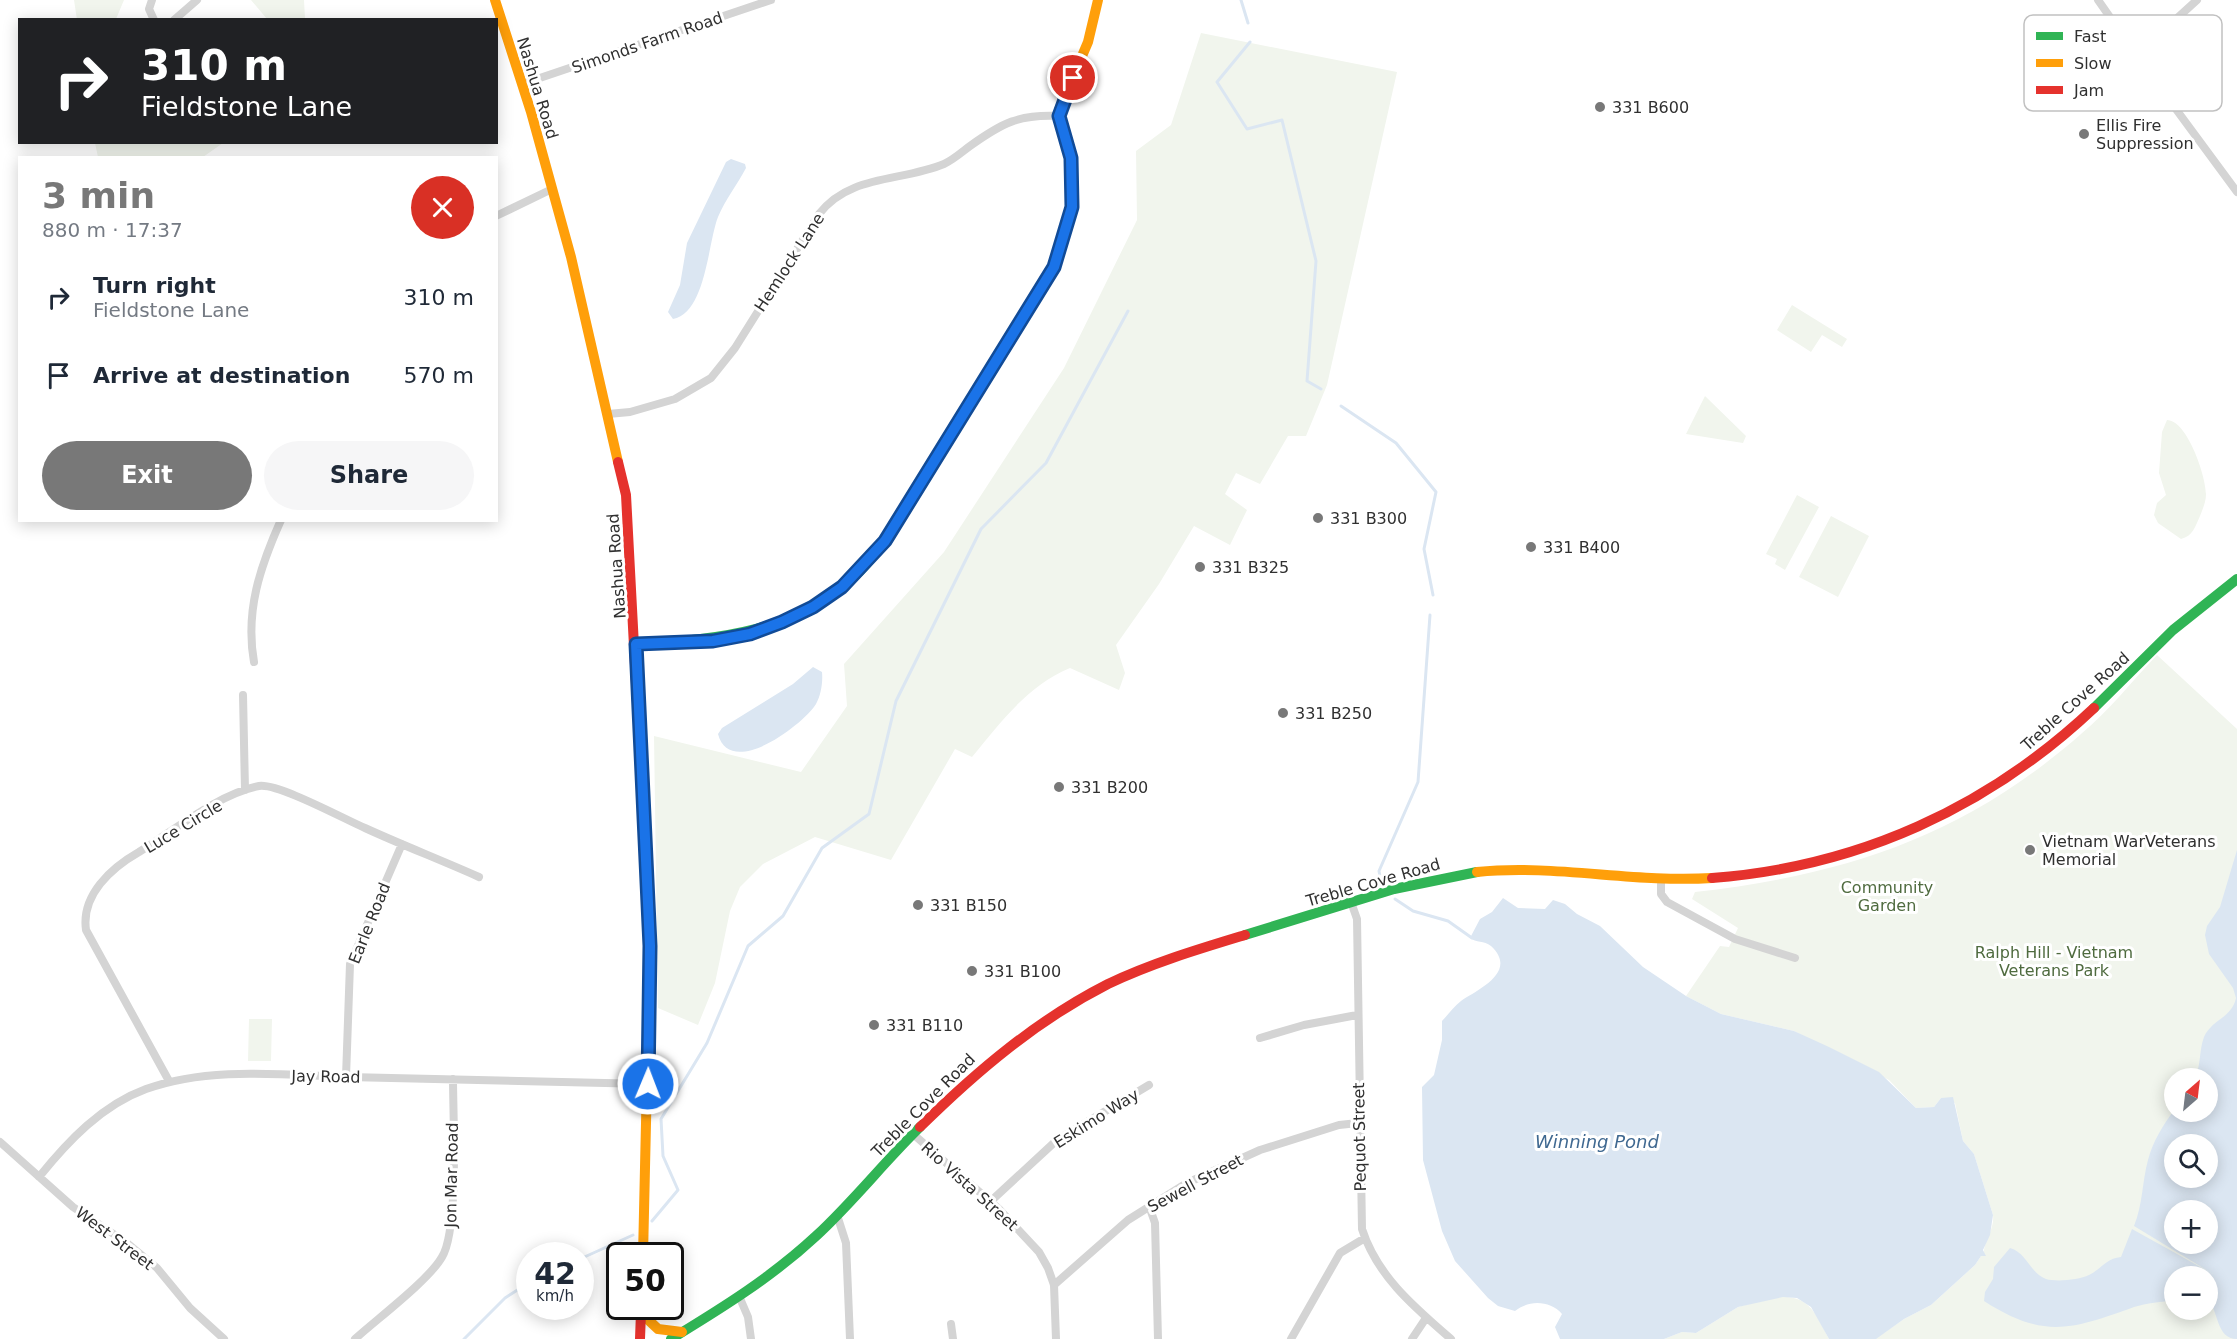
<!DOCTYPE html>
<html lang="en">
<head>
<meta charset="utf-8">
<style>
  :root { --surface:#fff; --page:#f6f6f7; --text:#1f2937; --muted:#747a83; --accent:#787878 }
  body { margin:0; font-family:"DejaVu Sans",sans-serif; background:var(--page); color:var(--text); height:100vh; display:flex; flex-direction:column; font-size:22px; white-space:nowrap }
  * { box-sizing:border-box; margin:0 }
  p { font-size:20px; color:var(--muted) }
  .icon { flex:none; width:33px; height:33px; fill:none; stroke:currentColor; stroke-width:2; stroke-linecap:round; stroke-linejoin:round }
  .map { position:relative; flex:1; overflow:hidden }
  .panel { position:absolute; left:18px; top:156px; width:480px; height:366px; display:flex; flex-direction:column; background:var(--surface); border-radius:0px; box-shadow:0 3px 15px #0003 }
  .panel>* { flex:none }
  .banner { position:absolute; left:18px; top:18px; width:480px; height:126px; border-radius:0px; box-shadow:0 3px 15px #0003; background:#202124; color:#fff; overflow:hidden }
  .needle { width:39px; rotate:28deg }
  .controls { position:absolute; left:2164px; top:1068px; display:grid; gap:12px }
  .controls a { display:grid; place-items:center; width:54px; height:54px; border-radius:50%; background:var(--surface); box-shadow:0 3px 15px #0003; font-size:30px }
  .speed { position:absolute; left:516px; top:1242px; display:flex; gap:12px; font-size:30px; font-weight:700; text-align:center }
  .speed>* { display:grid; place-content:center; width:78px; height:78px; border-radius:50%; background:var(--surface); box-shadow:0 3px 15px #0003; line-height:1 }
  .speed small { font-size:15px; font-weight:400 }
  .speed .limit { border:3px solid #111; border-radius:9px; background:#fff; color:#111 }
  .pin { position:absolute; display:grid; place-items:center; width:51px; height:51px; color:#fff; margin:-26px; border:3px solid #fff; border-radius:50%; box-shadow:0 2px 6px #0007 }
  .me { position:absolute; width:66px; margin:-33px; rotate:1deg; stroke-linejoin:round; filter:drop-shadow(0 0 4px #0008) }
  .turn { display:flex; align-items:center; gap:21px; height:126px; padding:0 24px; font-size:27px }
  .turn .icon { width:78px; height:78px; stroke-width:2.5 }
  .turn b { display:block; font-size:42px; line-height:51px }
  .round { display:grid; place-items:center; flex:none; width:63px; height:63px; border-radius:32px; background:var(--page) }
  .head { display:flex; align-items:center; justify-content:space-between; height:102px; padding:0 24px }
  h1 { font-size:36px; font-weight:600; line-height:45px; color:var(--accent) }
  .primary-button { display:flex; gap:12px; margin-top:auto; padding:12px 24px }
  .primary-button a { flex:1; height:69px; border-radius:36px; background:var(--accent); color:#fff; font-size:24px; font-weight:600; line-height:69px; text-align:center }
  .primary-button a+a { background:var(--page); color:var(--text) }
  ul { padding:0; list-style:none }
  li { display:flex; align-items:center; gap:18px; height:78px; padding:0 24px }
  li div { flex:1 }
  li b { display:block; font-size:22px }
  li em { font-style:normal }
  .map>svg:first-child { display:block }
  .green { fill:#f1f5ed; fill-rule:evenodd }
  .water { fill:#dbe6f2; fill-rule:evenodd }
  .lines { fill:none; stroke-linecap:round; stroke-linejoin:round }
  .stream { stroke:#dbe6f2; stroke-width:3 }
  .street { stroke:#d4d4d4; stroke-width:8 }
  .fast { stroke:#30b455; stroke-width:10 }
  .slow { stroke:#ff9f0a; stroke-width:10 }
  .jam { stroke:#e5322d; stroke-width:10 }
  .route-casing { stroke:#114b97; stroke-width:15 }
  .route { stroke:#1a73e8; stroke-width:10 }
  .poi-dot { fill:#787878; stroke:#fff; stroke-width:2 }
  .labels { text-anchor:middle; stroke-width:6; stroke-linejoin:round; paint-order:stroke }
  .street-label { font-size:16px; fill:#303030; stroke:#fff }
  .poi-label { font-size:16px; fill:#303030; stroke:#fff; text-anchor:start }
  .park-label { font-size:16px; fill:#4f6b3f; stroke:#fff }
  .water-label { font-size:18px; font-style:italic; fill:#406991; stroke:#fff }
  .key { fill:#fff; stroke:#c1c1c1; stroke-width:1.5 }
  .key-label { font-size:16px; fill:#303030 }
</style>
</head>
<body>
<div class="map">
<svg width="2237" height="1339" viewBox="0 0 2237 1339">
  <rect width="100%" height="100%" fill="#fff"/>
  <path class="green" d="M74 0H124L116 19 77 20Z
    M251 0H304L305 19H267Z
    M1201 33 1397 72 1327 385 1306 436H1288L1260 484 1236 473 1225 494 1247 510 1230 545 1194 526 1159 584 1116 645 1125 673 1119 690 1070 668C1027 686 1001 722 972 757L955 749 891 860 815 837 763 864 740 887 730 911 715 983 698 1025 658 1008 654 736 801 772 847 706 844 664 944 552 1064 368 1137 220 1136 151 1171 125Z
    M95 143V142L223 143 203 157H98Z
    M1792 305 1847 339 1842 347 1822 335 1811 352 1777 330Z
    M1705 396 1746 436 1743 443 1686 434Z
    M2167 420C2187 420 2206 476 2206 494 2206 502 2203 508 2200 516 2195 527 2193 536 2181 539L2158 523 2154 515 2157 503 2166 495 2159 473 2162 432Z
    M1797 495 1819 507 1785 570 1775 564 1777 559 1766 554Z
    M1831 516 1869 536 1838 597 1799 577Z
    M2157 655 2237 729V1339H1875L1904 1319 1931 1305 1975 1265 1981 1256H1984C1982 1242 1995 1230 1993 1215L1974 1154 1963 1141 1955 1103 1941 1098 1934 1107 1916 1108 1889 1080 1794 1031 1721 1014 1686 996 1720 946 1729 947 1738 928 1692 899 1695 892C1846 875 1965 836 2081 734 2109 711 2132 681 2157 655ZM2175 1078H2208V1112H2175ZM2175 1144H2208V1178H2175ZM2175 1210H2208V1244H2175ZM2175 1276H2208V1310H2175Z
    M249 1019H272L271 1061H248Z
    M1775 1297C1809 1294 1815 1312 1829 1339H1664L1682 1332 1696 1333 1738 1307Z"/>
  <path class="water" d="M731 159 745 164 746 168C737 185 725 200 718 217 708 242 706 313 673 319L668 312 680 285 687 243 726 162Z
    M813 667 822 672C823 682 821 695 816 704 803 725 730 780 718 734L722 728 793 684Z
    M2237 850V1339C2216 1339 2219 1311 2208 1300V1276H2175V1300C2161 1302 2147 1303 2134 1307 2071 1330 2043 1339 1984 1301L1985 1292 1993 1279 1994 1267 2010 1248C2027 1253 2030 1273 2046 1279 2056 1282 2079 1280 2089 1275 2101 1269 2107 1258 2121 1257L2132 1229 2213 1274 2134 1226C2143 1204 2142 1182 2148 1160 2153 1141 2163 1125 2175 1109V1112H2208V1078H2195C2201 1066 2199 1050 2204 1037 2212 1019 2232 1018 2236 998L2233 988 2209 954 2205 935 2207 926 2220 907ZM2175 1144H2208V1178H2175ZM2175 1210H2208V1244H2175Z
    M1503 898 1518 908 1545 909 1553 900 1565 904 1577 914 1600 926 1643 967 1686 996 1721 1014 1794 1031 1829 1047 1879 1072 1916 1108 1934 1107 1941 1098 1953 1097 1963 1141 1974 1154 1993 1215 1990 1235 1983 1250 1986 1256H1981L1975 1265 1931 1305 1904 1319 1876 1339H1829L1811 1307 1797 1298 1783 1297 1738 1307 1696 1333 1682 1332 1664 1339H1560L1555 1327 1562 1314C1550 1300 1528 1300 1515 1311L1498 1306 1488 1298 1455 1261 1442 1231 1423 1160 1422 1087 1434 1075 1442 1040V1021C1448 1015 1454 1006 1461 1001 1477 990 1519 972 1491 946 1484 940 1476 943 1470 938L1480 919 1492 912Z"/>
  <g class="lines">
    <path class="stream" d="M1241 0 1248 23
      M1250 42 1217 82 1247 129 1282 120 1316 261 1307 381 1321 389
      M1341 406 1396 443 1436 492 1424 549 1433 595
      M1381 881 1379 871 1418 782 1430 615
      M1395 899 1413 911 1448 921 1472 938
      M652 1221 678 1190 663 1156 661 1119 707 1043 748 946 783 916 822 848 869 814 896 701 981 529 1046 463 1128 311
      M580 1259 633 1235
      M464 1339 505 1298 530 1282"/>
    <path class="street" d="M152 0 149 9 154 20
      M2098 0 2112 20 2141 51 2167 97 2237 192
      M174 20 197 0
      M2141 51 2197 0
      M522 84 771 0
      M496 216 552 189
      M608 414 630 412 675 399 711 378 735 348 819 214C850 174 901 182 944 164 953 160 962 152 970 146 1002 123 1019 114 1059 116
      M254 662C245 611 260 567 281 520
      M243 695 245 790
      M1661 879V894L1667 902 1735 939 1795 958
      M1351 902 1357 919 1362 1229C1377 1276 1414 1307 1451 1339
      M1260 1038 1304 1025 1357 1015
      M346 1077 350 964 402 844
      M169 1081 86 930C81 895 111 868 139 852 173 831 220 793 259 786 278 783 344 819 365 828 402 845 441 860 479 877
      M913 1134 999 1209 1039 1252 1048 1268 1054 1285 1056 1339
      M0 1142 73 1207 127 1243 157 1268 190 1308 224 1339
      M39 1177C68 1141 102 1105 146 1089 210 1066 282 1075 348 1077 448 1079 548 1081 648 1084
      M991 1201 1057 1140 1149 1085
      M1149 1206 1155 1223 1158 1339
      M837 1215 846 1243 850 1339
      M1054 1285 1128 1220 1187 1183 1260 1150 1339 1125 1358 1123
      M739 1296 748 1317 751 1339
      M951 1324 953 1339
      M355 1339C377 1319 429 1280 442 1257 459 1230 453 1116 453 1079
      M1291 1339 1340 1253 1365 1238
      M1412 1339 1426 1318"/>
    <path class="fast" d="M636 644C717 640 801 632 860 571 888 542 907 506 928 472
      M2094 708 2173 630 2237 579
      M1245 935 1394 889 1477 872
      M671 1339C722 1308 772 1277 816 1236 853 1202 884 1162 920 1127"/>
    <path class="slow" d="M495 0 531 112 571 257 618 462
      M928 472 1054 267 1068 227 1073 198 1071 158 1059 123V110L1088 42 1098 0
      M1477 872C1555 864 1633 883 1712 878
      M643 1256 650 946 645 854
      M641 1313 658 1329 682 1332"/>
    <path class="jam" d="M618 462 626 495 645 854
      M1712 878C1858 867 1988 808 2094 708
      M920 1127C977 1071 1037 1020 1108 984 1152 963 1199 949 1245 935
      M640 1339 641 1312"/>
  </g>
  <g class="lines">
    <g class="route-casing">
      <path id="route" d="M648 1084 650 946 636 644 713 641 750 634 782 622 813 607 842 587 885 541 1054 267 1072 207 1071 158 1059 116 1073 78"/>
    </g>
    <use href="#route" class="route"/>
  </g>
  <g class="poi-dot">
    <circle cx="1600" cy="107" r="6"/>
    <circle cx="2084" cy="134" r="6"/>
    <circle cx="1318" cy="518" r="6"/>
    <circle cx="1531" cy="547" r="6"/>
    <circle cx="1200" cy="567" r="6"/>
    <circle cx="1283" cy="713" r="6"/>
    <circle cx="1059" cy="787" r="6"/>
    <circle cx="2030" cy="850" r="6"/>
    <circle cx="918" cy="905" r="6"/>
    <circle cx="972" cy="971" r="6"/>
    <circle cx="874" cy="1025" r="6"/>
  </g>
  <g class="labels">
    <g class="street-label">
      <text transform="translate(647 42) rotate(-19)" y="6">Simonds Farm Road</text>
      <text transform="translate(538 88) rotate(73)" y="6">Nashua Road</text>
      <text transform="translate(789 262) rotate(-57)" y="6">Hemlock Lane</text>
      <text transform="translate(616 566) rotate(-94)" y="6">Nashua Road</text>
      <text transform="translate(2075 701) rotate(-42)" y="6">Treble Cove Road</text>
      <text transform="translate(183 826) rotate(-31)" y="6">Luce Circle</text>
      <text transform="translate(1373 882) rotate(-16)" y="6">Treble Cove Road</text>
      <text transform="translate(369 923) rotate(-68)" y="6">Earle Road</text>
      <text transform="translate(326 1076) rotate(1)" y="6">Jay Road</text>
      <text transform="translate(923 1105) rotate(-45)" y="6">Treble Cove Road</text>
      <text transform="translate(1096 1118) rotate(-32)" y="6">Eskimo Way</text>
      <text transform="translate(1359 1137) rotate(-91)" y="6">Pequot Street</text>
      <text transform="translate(451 1175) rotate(-89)" y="6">Jon Mar Road</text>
      <text transform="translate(1195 1183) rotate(-28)" y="6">Sewell Street</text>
      <text transform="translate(970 1186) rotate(42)" y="6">Rio Vista Street</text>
      <text transform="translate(115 1238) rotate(37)" y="6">West Street</text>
    </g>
    <g class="poi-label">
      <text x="1612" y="113">331 B600</text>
      <text x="2096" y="131">Ellis Fire<tspan x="2096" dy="18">Suppression</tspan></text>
      <text x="1330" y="524">331 B300</text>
      <text x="1543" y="553">331 B400</text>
      <text x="1212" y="573">331 B325</text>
      <text x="1295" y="719">331 B250</text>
      <text x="1071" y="793">331 B200</text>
      <text x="2042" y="847">Vietnam WarVeterans<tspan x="2042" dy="18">Memorial</tspan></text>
      <text x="930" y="911">331 B150</text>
      <text x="984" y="977">331 B100</text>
      <text x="886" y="1031">331 B110</text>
    </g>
    <g class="park-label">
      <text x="1887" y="893">Community<tspan x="1887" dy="18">Garden</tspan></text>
      <text x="2054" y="958">Ralph Hill - Vietnam<tspan x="2054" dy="18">Veterans Park</tspan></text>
    </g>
    <g class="water-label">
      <text x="1597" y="1148">Winning Pond</text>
    </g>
  </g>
  <rect x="2024" y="15" width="198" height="96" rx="9" class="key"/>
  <rect x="2036" y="32" width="27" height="8" fill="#30b455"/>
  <rect x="2036" y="59" width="27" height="8" fill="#ff9f0a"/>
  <rect x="2036" y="86" width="27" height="8" fill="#e5322d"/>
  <g class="key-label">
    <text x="2074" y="42">Fast</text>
    <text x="2074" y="69">Slow</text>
    <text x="2074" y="96">Jam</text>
  </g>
</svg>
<div class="controls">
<a><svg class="needle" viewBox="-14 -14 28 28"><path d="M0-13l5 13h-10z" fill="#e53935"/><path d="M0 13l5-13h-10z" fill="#747a83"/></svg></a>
<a><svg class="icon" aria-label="search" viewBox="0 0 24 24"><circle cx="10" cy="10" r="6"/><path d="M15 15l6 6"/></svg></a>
<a>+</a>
<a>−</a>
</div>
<div class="speed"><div>42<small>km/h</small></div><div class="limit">50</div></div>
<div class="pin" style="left:1073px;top:78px;background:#d93025"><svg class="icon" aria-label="arrive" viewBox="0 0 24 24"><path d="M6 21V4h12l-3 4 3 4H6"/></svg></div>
<svg class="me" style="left:648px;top:1084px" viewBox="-20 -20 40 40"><circle r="17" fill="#1a73e8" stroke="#fff" stroke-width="3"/><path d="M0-11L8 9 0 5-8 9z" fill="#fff"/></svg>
<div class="banner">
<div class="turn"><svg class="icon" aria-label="right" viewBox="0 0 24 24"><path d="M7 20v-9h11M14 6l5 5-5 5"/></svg><div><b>310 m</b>Fieldstone Lane</div></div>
</div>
<section class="panel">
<div class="head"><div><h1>3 min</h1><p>880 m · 17:37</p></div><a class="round" style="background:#d93025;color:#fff"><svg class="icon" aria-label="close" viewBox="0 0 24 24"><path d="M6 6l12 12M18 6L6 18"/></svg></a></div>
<ul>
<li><svg class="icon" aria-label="right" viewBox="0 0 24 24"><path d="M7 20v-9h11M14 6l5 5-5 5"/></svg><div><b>Turn right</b><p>Fieldstone Lane</p></div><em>310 m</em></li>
<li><svg class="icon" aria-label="arrive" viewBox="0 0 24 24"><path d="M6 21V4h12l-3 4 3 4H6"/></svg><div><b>Arrive at destination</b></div><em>570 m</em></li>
</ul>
<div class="primary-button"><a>Exit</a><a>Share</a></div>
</section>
</div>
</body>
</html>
